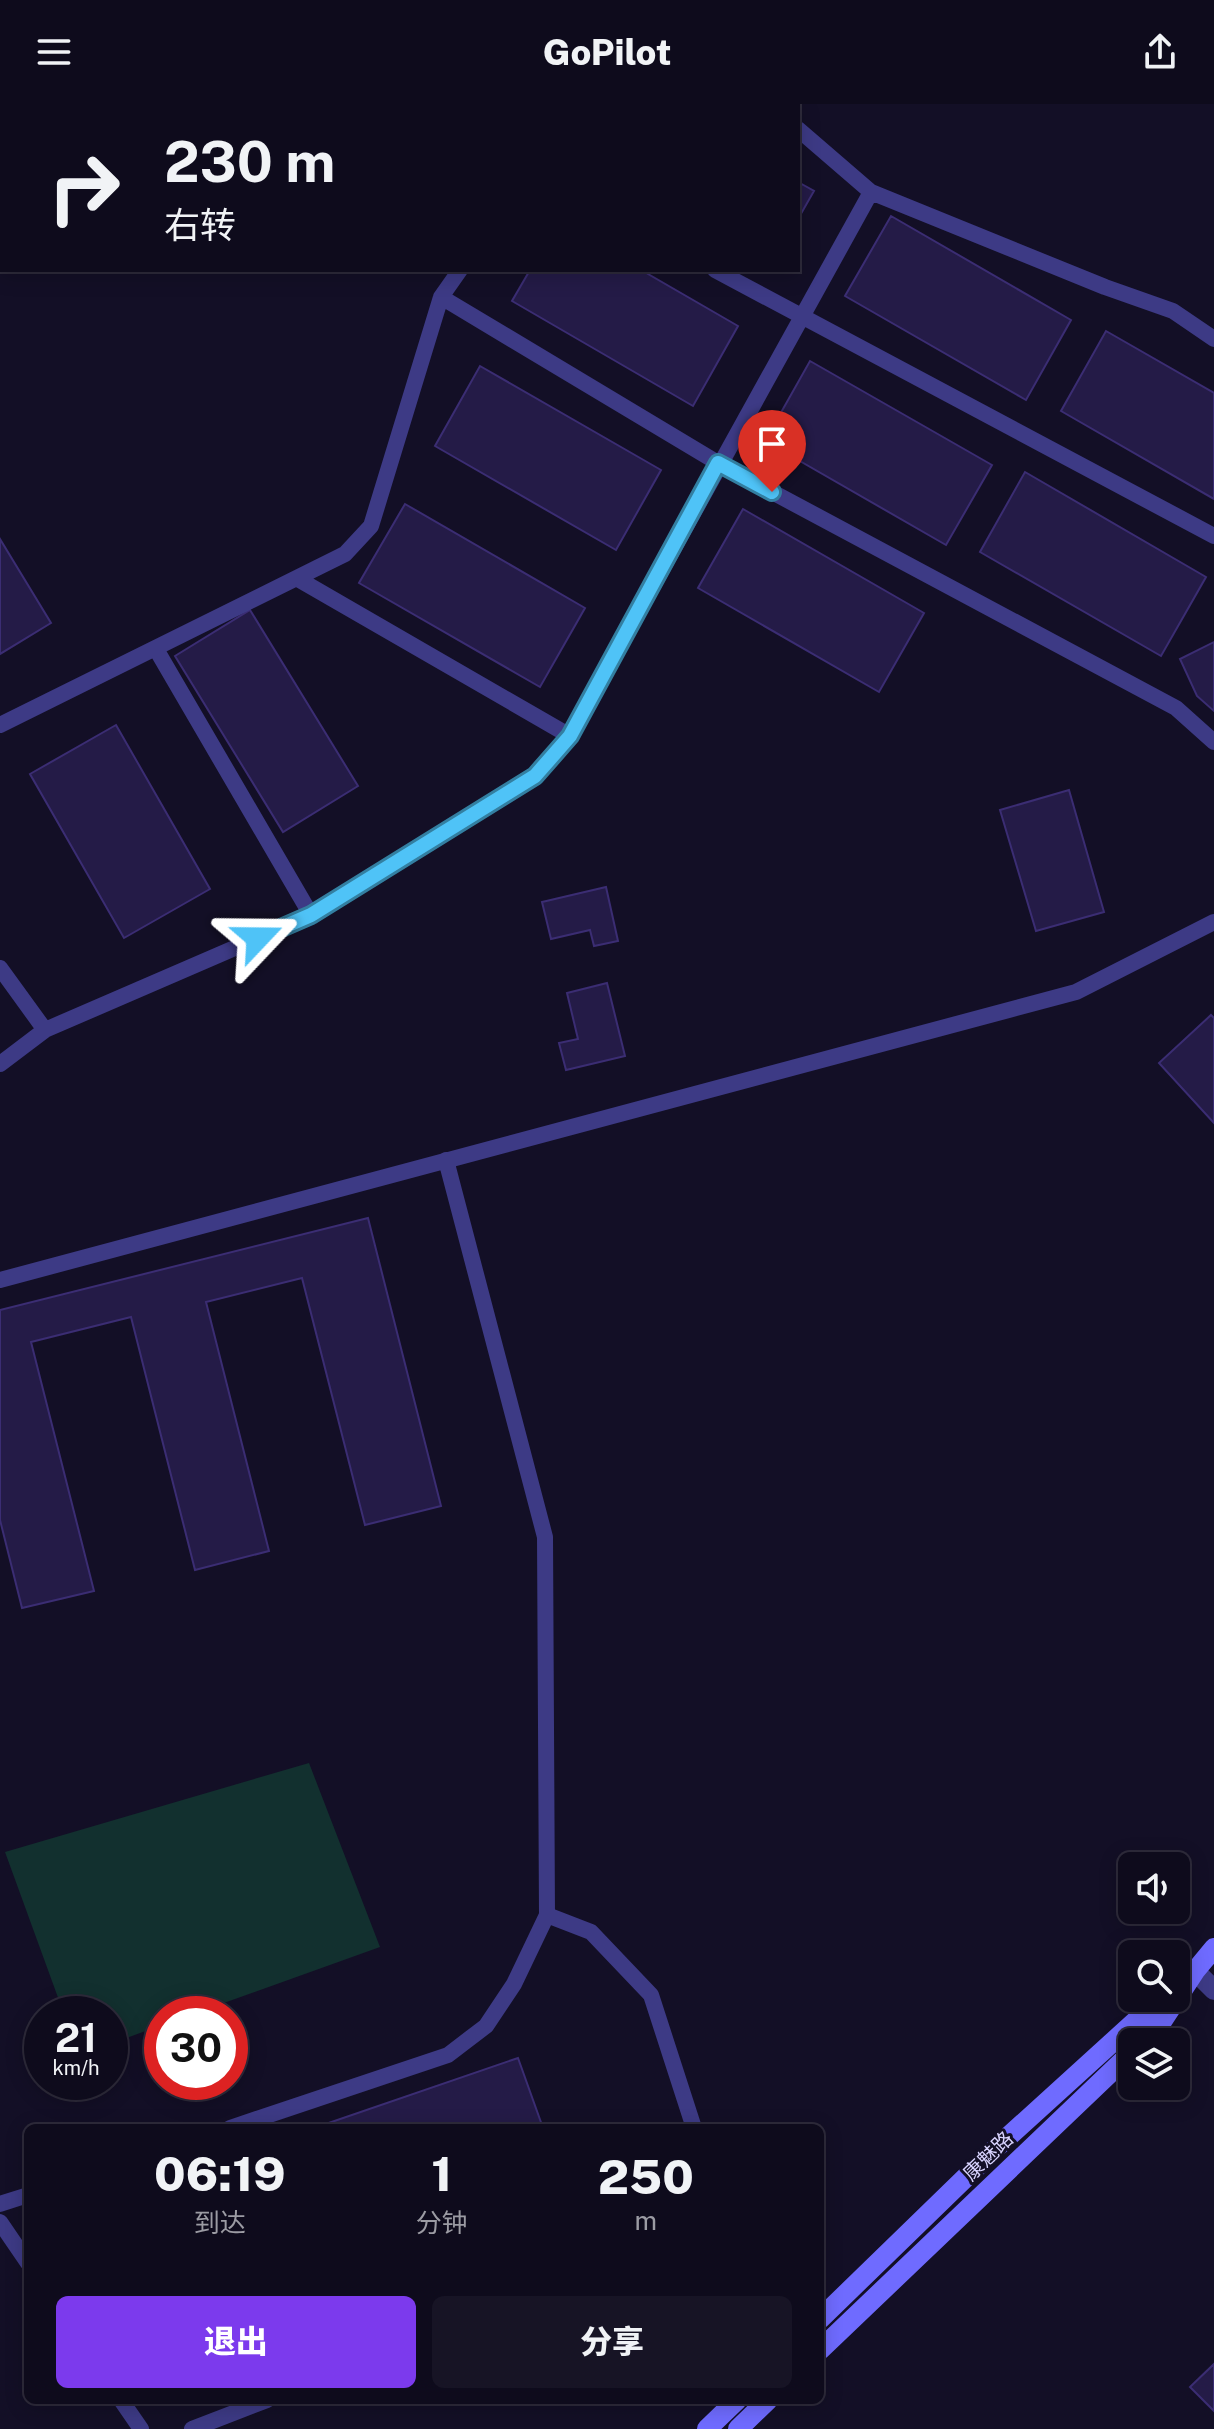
<!DOCTYPE html>
<html lang="zh">
<head>
<meta charset="utf-8">
<style>
  :root { --surface:#0e0b1c; --page:#171425; --text:#f1f3f6; --muted:#9b9ba3; --line:#2e2b3b; --accent:#7c3aed }
  body { margin:0; font-family:"Public Sans","Noto Sans SC",sans-serif; background:var(--page); color:var(--text); height:100vh; display:flex; flex-direction:column; font-size:30px; white-space:nowrap }
  * { box-sizing:border-box; margin:0 }
  p { font-size:26px; color:var(--muted) }
  .icon { flex:none; width:44px; height:44px; fill:none; stroke:currentColor; stroke-width:2; stroke-linecap:round; stroke-linejoin:round }
  .map { position:relative; flex:1; overflow:hidden }
  .details { position:absolute; left:24px; top:2020px; width:800px; height:280px; display:flex; flex-direction:column; background:var(--surface); border-radius:12px; box-shadow:0 4px 20px #0003,0 0 0 2px var(--line) }
  .details>* { flex:none }
  .hud { position:absolute; left:0px; top:0px; width:800px; height:168px; box-shadow:0 4px 20px #0003,0 0 0 2px var(--line); background:#0e0b1c; color:var(--text); overflow:hidden }
  .buttons { position:absolute; left:1118px; top:1748px; display:grid; gap:16px }
  .buttons a { display:grid; place-items:center; width:72px; height:72px; border-radius:12px; background:var(--surface); box-shadow:0 4px 20px #0003,0 0 0 2px var(--line); font-size:40px }
  .speed { position:absolute; left:24px; top:1892px; display:flex; gap:16px; font-size:40px; font-weight:700; text-align:center }
  .speed>* { display:grid; place-content:center; width:104px; height:104px; border-radius:50%; background:var(--surface); box-shadow:0 4px 20px #0003,0 0 0 2px var(--line); line-height:1 }
  .speed small { font-size:20px; font-weight:400 }
  .speed .limit { border:12px solid #d22; background:#fff; color:#111 }
  .pin { position:absolute; display:grid; place-items:center; width:68px; height:68px; color:#fff; margin:-82px -34px; border-radius:50% 50% 50% 0; rotate:-45deg; box-shadow:0 0 8px #0007 }
  .pin .icon { rotate:45deg }
  .me { position:absolute; width:88px; margin:-44px; rotate:67deg; stroke-linejoin:round; filter:drop-shadow(0 0 6px #0008) }
  .turn { display:flex; align-items:center; gap:28px; height:168px; padding:0 32px; font-size:36px }
  .turn .icon { width:104px; height:104px; stroke-width:2.5 }
  .turn b { display:block; font-size:56px; line-height:68px }
  .eta { display:flex; justify-content:space-evenly; align-items:center; height:136px; text-align:center }
  .eta b { font-size:48px; font-weight:800; line-height:56px }
  .primary-button { display:flex; gap:16px; margin-top:auto; padding:16px 32px }
  .primary-button a { flex:1; height:92px; border-radius:12px; background:var(--accent); color:#fff; font-size:32px; font-weight:800; line-height:92px; text-align:center }
  .primary-button a+a { background:var(--page); color:var(--text) }
  header { display:flex; justify-content:space-between; align-items:center; height:104px; padding:0 32px; background:var(--surface); font-size:36px; font-weight:800 }
  .map>svg:first-child { display:block }
  .green { fill:#12302f }
  .building { fill:#241b47; stroke:#3b2d73; stroke-width:2 }
  .lines { fill:none; stroke-linecap:round; stroke-linejoin:round }
  .minor { stroke:#3d3a85; stroke-width:16 }
  .tertiary { stroke:#3d3a85; stroke-width:20 }
  .secondary { stroke:#6f6bff; stroke-width:20 }
  .route-casing { stroke:#337fa1; stroke-width:20 }
  .route { stroke:#4fc3f7; stroke-width:14 }
  .labels { text-anchor:middle; stroke-width:6; stroke-linejoin:round; paint-order:stroke }
  .street-label { font-size:20px; fill:#d9d4ff; stroke:#130f26 }
</style>
</head>
<body>
<header><svg class="icon" aria-label="menu" viewBox="0 0 24 24"><path d="M4 6h16M4 12h16M4 18h16"/></svg>GoPilot<svg class="icon" aria-label="share" viewBox="0 0 24 24"><path d="M12 15V3M7 8l5-5 5 5M5 13v7h14v-7"/></svg></header>
<div class="map">
<svg width="1214" height="2325" viewBox="0 0 1214 2325">
  <rect width="100%" height="100%" fill="#130f26"/>
  <path class="green" d="M309 1659 380 1843 193 1910H162V1921L110 1940V1910H64L5 1748Z"/>
  <path class="building" d="M4 0H217L216 2Z
    M798 78 814 87 798 115Z
    M891 112 1071 216 1026 296 845 192Z
    M530 166H641L738 222 693 302 512 197Z
    M1106 227 1214 289V395L1061 307Z
    M810 257 992 361 946 441 765 337Z
    M480 262 661 366 616 446 435 342Z
    M1025 368 1206 473 1161 552 980 448Z
    M405 400 585 504 540 583 359 479Z
    M743 405 924 509 879 588 698 484Z
    M0 435 51 519 0 550Z
    M250 506 358 682 283 728 175 552Z
    M1214 538V607L1197 592 1180 555Z
    M116 621 210 785 124 834 30 670Z
    M1069 686 1104 808 1036 827 1000 706Z
    M606 783 618 837 594 842 590 826 551 835 542 798Z
    M607 879 625 952 566 966 559 939 578 935 567 889Z
    M1211 911 1214 914V1019L1159 959Z
    M368 1114 441 1402 365 1421 302 1174 206 1198 269 1447 195 1466 131 1213 31 1238 94 1487 22 1504 0 1416V1206Z
    M518 1954 543 2024H314Z
    M1214 2260V2307L1190 2283Z"/>
  <g class="lines">
    <path class="minor" d="M769 0 771 2
      M577 2 578 0
      M798 25 871 88 1105 183 1173 207 1214 235
      M715 166 1214 432
      M441 193 718 359 1176 604 1214 638
      M298 475 570 632
      M156 545 311 811
      M0 621 345 450 371 422 441 193 460 166
      M0 864 45 926
      M0 960 45 926 311 811 535 672 570 632 871 88
      M0 1176 1076 888 1214 818
      M547 1811 591 1828 651 1891 694 2024
      M230 2024 448 1951 486 1922 514 1880 547 1811 545 1433 446 1056
      M0 2100 28 2091
      M0 2118 28 2159
      M121 2296 141 2325
      M192 2325 267 2296"/>
    <path class="tertiary" d="M1195 1867 1214 1886"/>
    <path class="secondary" d="M1195 1867 1214 1844
      M1142 1938 1159 1922 1195 1867 1176 1882
      M820 2215 998 2042 1161 1894
      M820 2246 1132 1948
      M707 2325 737 2296
      M738 2325 768 2296"/>
  </g>
  <g class="lines">
    <g class="route-casing">
      <path id="route" d="M258 834 311 811 535 672 570 632 718 359 772 388"/>
    </g>
    <use href="#route" class="route"/>
  </g>
  <g class="labels">
    <g class="street-label">
      <text transform="translate(988 2052) rotate(-44)" y="7">康魅路</text>
    </g>
  </g>
</svg>
<div class="buttons">
<a><svg class="icon" aria-label="sound" viewBox="0 0 24 24"><path d="M4 9h4l5-4v14l-5-4H4zM17 9q2 3 0 6"/></svg></a>
<a><svg class="icon" aria-label="search" viewBox="0 0 24 24"><circle cx="10" cy="10" r="6"/><path d="M15 15l6 6"/></svg></a>
<a><svg class="icon" aria-label="layers" viewBox="0 0 24 24"><path d="M12 4l9 5-9 5-9-5zM3 14l9 5 9-5"/></svg></a>
</div>
<div class="speed"><div>21<small>km/h</small></div><div class="limit">30</div></div>
<div class="pin" style="left:772px;top:388px;background:#d93025"><svg class="icon" aria-label="arrive" viewBox="0 0 24 24"><path d="M6 21V4h12l-3 4 3 4H6"/></svg></div>
<svg class="me" style="left:258px;top:834px" viewBox="-20 -20 40 40"><path d="M0-17L14 15 0 8-14 15z" fill="#4fc3f7" stroke="#fff" stroke-width="4"/></svg>
<div class="hud">
<div class="turn"><svg class="icon" aria-label="right" viewBox="0 0 24 24"><path d="M7 20v-9h11M14 6l5 5-5 5"/></svg><div><b>230 m</b>右转</div></div>
</div>
<section class="details">
<div class="eta">
<div><b>06:19</b><p>到达</p></div>
<div><b>1</b><p>分钟</p></div>
<div><b>250</b><p>m</p></div>
</div>
<div class="primary-button"><a>退出</a><a>分享</a></div>
</section>
</div>
</body>
</html>
